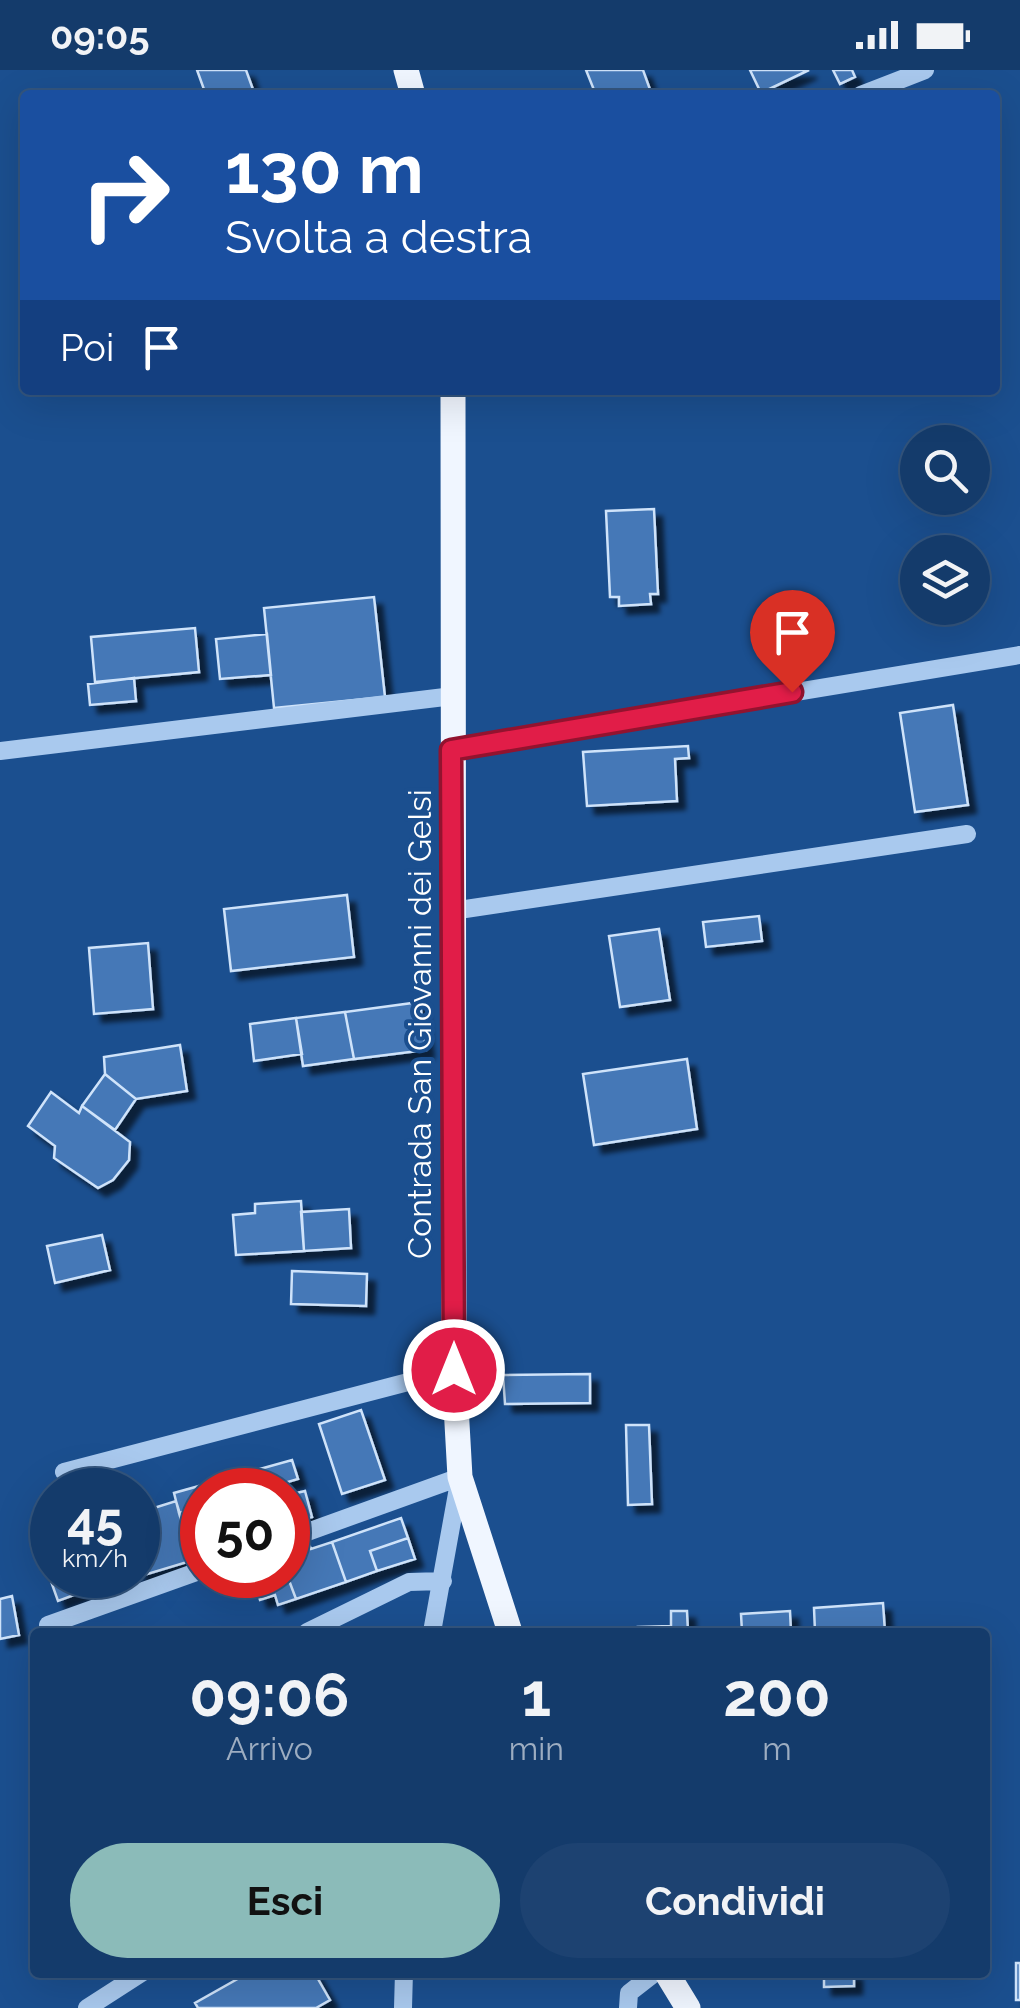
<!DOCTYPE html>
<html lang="it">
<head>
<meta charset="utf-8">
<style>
  :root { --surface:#143b6b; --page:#1d4271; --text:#f1f3f6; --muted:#9dadc1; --line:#33557e; --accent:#8bbbb9 }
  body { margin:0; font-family:Raleway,sans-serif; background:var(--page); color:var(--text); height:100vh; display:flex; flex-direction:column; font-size:38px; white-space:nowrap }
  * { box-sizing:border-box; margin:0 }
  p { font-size:32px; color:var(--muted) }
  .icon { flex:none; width:55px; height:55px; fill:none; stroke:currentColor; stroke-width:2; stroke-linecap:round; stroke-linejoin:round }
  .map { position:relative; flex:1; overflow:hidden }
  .sheet { position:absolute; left:30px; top:1558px; width:960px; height:350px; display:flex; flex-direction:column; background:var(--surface); border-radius:10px; box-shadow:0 10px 40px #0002,0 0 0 2px var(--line) }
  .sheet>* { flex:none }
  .hud { position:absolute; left:20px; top:20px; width:980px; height:305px; border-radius:10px; box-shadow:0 10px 40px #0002,0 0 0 2px var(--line); background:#1a4fa0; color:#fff; overflow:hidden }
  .tools { position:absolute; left:900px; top:355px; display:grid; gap:20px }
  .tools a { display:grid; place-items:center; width:90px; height:90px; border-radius:50%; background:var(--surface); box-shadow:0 10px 40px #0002,0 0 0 2px var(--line); font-size:50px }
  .speed { position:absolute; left:30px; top:1398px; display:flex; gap:20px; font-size:50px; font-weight:700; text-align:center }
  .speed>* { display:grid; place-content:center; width:130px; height:130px; border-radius:50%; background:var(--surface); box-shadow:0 10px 40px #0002,0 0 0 2px var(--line); line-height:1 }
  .speed small { font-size:25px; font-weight:400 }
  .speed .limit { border:15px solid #d22; background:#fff; color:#111 }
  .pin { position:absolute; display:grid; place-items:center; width:85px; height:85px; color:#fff; margin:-102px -42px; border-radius:50% 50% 50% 0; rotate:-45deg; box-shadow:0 0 10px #0007 }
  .pin .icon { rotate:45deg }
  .me { position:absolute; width:110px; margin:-55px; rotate:0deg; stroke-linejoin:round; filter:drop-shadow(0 0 8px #0008) }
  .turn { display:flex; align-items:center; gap:35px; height:210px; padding:0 40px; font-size:45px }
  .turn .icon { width:130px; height:130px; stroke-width:2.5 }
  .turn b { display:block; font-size:70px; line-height:85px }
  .then { display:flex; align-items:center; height:95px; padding:0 40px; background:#0003; gap:20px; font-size:38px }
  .eta { display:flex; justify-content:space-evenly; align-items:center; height:170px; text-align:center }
  .eta b { font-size:60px; font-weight:700; line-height:70px }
  .action { display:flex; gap:20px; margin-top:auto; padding:20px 40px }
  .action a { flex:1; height:115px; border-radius:60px; background:var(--accent); color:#111; font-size:40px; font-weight:700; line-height:115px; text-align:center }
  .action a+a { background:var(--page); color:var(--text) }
  .status { display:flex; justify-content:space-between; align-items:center; height:70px; padding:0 50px; background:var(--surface); direction:ltr }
  .status svg { height:28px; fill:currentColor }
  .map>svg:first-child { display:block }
  .building { fill:#4478b7; stroke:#cfe3fa; stroke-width:2.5; filter:url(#shadow) }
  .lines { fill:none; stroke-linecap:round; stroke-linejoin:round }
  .minor { stroke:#a9c9ee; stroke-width:18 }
  .major { stroke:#f0f6ff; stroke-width:25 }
  .route-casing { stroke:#92132f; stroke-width:25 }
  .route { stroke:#e11d48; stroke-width:18 }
  .labels { text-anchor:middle; stroke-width:8; stroke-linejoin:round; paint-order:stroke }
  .street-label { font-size:32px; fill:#fff; stroke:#1b4f8f }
</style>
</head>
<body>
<div class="status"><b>09:05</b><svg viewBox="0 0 49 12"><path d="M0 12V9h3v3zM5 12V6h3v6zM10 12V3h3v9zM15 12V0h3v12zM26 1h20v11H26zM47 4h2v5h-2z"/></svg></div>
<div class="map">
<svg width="1020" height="1938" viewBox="0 0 1020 1938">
  <defs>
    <filter id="shadow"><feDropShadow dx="8" dy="8" stdDeviation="2.5" flood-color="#0009"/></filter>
  </defs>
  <rect width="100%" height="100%" fill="#1b4f8f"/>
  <path class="building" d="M197 0H246L255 25H206Z
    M586 0H643L652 25H596Z
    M750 0H809L761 23Z
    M833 0H852L855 7 840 14Z
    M654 439 658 524H650L651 534 619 536V527H610L606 441Z
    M374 527 385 627 274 638 264 538Z
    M195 558 199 602 95 612 91 567Z
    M267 564 271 605 220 609 216 569Z
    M134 608 136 631 90 635 88 614Z
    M953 635 968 735 915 742 900 643Z
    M688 676 689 688 675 689 677 731 587 736 583 682Z
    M347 825 354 887 231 901 224 839Z
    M759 846 762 871 706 877 703 852Z
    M659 859 670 930 620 937 609 866Z
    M148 873 153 939 94 944 89 878Z
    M420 932 426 980 354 989 345 942Z
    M345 942 354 989 303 996 296 948Z
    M296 948 302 984 254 991 250 954Z
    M180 975 187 1021 136 1029 105 1004 104 987Z
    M687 989 697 1059 594 1075 583 1004Z
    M105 1004 136 1029 115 1060 82 1036Z
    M51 1022 79 1043 82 1036 130 1072 129 1090 113 1110 98 1118 54 1088 55 1076 28 1056Z
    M301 1131 304 1181 236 1185 233 1145 255 1143V1134Z
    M349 1139 351 1178 304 1181 301 1142Z
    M102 1165 110 1200 55 1213 47 1176Z
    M292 1201 367 1204 366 1236 291 1234Z
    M590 1304V1333L505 1334 503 1305Z
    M361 1340 385 1410 342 1424 319 1354Z
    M626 1355H649L652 1434 628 1435Z
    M292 1390 298 1409 261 1420H202V1436L179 1443 174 1423Z
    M305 1421 312 1447 288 1453V1425Z
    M176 1431 194 1490 111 1515 108 1505H138V1443Z
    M202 1436V1481L191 1484 179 1443Z
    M401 1448 408 1468 370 1481 377 1501 346 1512 332 1472Z
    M408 1468 415 1489 377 1501 370 1481Z
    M308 1472 311 1479 332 1472 346 1512 296 1529 287 1505 288 1479Z
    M52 1483V1505H89L93 1518 58 1531 42 1486Z
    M252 1505H287L296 1529 278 1535 275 1525 260 1530Z
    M12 1526 19 1565 0 1569V1529Z
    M883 1533 885 1562H815L814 1538Z
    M671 1541H687L688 1562H639L638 1557 671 1556Z
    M790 1541 791 1562H742L741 1544Z
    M625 1559V1562H573V1560Z
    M1016 1893H1020V1930H1016Z
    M250 1902H314L330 1930 316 1938H198L195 1933Z
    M824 1902H854V1916L824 1917Z"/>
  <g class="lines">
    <path class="minor" d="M861 25 925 0
      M451 679 1020 585
      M0 681 453 626
      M452 841 967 764
      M64 1402 454 1300
      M288 1469 460 1407 432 1562
      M48 1555 202 1500
      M307 1562 409 1512 443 1511
      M87 1938 143 1902
      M403 1938 404 1902
      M628 1938 629 1923 656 1902"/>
    <path class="major" d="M406 0 413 25
      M453 320 454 1300 460 1407 510 1562
      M666 1902 688 1938"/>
  </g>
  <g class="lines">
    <g class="route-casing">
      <path id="route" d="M454 1300 451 680 792 622"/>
    </g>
    <use href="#route" class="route"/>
  </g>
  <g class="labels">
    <g class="street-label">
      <text transform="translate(420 954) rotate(-90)" y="11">Contrada San Giovanni dei Gelsi</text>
    </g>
  </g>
</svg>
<div class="tools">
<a><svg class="icon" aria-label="search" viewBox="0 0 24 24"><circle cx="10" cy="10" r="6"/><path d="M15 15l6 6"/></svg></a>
<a><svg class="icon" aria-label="layers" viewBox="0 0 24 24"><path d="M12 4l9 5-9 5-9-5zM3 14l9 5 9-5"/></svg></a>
</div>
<div class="speed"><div>45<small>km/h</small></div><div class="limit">50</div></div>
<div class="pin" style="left:792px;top:622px;background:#d93025"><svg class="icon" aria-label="arrive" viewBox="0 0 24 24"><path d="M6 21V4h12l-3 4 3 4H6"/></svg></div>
<svg class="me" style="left:454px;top:1300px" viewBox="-20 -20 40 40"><circle r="17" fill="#e11d48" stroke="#fff" stroke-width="3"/><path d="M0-11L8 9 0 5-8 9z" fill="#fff"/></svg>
<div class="hud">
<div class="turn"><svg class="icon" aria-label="right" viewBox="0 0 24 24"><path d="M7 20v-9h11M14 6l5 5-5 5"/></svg><div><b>130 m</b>Svolta a destra</div></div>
<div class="then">Poi<svg class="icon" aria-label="arrive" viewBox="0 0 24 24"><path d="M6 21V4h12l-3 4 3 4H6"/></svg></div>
</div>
<section class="sheet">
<div class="eta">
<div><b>09:06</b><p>Arrivo</p></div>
<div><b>1</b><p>min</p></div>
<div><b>200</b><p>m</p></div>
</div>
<div class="action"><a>Esci</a><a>Condividi</a></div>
</section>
</div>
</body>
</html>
